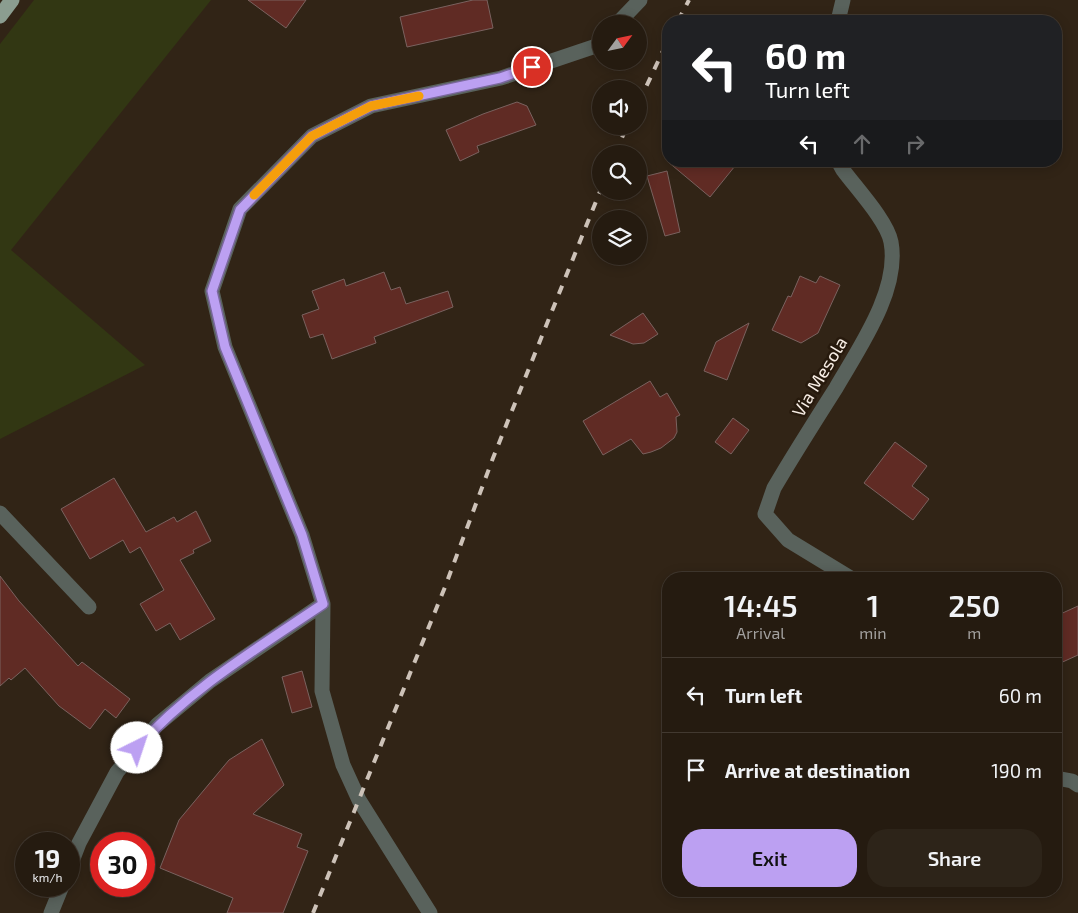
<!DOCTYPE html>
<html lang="en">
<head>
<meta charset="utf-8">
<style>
  :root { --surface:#251b10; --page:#2d2419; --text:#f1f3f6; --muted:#a3a19f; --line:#423930; --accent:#bca0f2 }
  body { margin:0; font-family:"Exo 2",sans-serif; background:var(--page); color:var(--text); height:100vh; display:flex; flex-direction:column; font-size:19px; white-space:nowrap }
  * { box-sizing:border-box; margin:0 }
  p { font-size:16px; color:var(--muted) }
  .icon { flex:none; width:28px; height:28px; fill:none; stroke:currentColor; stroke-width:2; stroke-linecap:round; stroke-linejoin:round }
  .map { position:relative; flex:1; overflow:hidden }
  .details { position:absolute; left:662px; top:572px; width:400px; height:325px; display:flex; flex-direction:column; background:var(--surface); border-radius:20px; box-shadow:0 2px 12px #0003,0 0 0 1px var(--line) }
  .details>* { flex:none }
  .banner { position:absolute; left:662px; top:15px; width:400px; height:152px; border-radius:20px; box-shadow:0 2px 12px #0003,0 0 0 1px var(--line); background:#202124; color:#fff; overflow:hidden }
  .needle { width:32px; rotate:57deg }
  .controls { position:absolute; left:592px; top:15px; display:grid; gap:10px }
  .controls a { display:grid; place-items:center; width:55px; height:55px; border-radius:50%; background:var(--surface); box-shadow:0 2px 12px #0003,0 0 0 1px var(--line); font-size:25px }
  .speed { position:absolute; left:15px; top:832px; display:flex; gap:10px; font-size:25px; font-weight:700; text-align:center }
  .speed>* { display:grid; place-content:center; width:65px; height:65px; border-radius:50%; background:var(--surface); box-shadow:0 2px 12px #0003,0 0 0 1px var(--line); line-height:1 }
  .speed small { font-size:12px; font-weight:400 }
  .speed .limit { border:8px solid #d22; background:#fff; color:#111 }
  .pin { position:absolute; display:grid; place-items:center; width:42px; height:42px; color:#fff; margin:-21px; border:2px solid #fff; border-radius:50%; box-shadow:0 1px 5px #0007 }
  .me { position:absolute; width:55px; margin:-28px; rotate:41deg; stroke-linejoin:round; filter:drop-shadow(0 0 4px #0008) }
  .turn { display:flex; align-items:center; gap:18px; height:105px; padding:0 20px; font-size:22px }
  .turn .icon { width:65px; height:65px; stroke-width:2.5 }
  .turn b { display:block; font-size:35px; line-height:42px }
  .lanes { display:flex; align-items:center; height:48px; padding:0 20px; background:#0003; justify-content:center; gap:25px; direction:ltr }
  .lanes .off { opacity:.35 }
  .eta { display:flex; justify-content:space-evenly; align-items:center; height:85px; text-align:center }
  .eta b { font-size:30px; font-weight:600; line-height:35px }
  .primary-button { display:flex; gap:10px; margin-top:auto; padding:10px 20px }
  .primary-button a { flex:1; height:58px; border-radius:20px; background:var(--accent); color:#111; font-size:20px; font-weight:600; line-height:58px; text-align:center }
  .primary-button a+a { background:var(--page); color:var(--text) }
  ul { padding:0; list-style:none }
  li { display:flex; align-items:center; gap:15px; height:75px; padding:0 20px; border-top:1px solid var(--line) }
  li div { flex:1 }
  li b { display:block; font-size:19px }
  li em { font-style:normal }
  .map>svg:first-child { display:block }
  .green { fill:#323713 }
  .building { fill:#602b24; stroke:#7a625f }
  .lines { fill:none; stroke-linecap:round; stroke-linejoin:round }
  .minor { stroke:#59625c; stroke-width:15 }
  .major { stroke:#8b9d90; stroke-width:15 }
  .rail { stroke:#cdc2b8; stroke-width:4; stroke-dasharray:9 9; stroke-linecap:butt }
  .route-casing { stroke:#7a689d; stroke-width:12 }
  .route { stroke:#bca0f2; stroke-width:9 }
  .slow { stroke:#f59e0b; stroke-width:9 }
  .labels { text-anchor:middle; stroke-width:5; stroke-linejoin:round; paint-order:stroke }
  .street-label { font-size:18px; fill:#f8eee5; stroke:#271a0d }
</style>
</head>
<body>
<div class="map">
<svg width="1078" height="913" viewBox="0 0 1078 913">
  <rect width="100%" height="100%" fill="#312416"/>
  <path class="green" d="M34 0H211L11 250 145 365 0 439V44Z"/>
  <path class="building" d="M248 0H306L286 28Z
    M473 0H487L493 28 407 47 400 17Z
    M517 102 527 106 536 125 477 146 479 152 460 161 446 130 483 114Z
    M667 161H739L710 197Z
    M667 171 680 232 665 236 647 176Z
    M384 272 391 290 400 287 406 304 448 291 453 307 374 337 376 343 332 359 323 334 310 338 302 315 319 309 312 291 344 279 346 286Z
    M800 276 816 283 820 276 840 285 818 333 801 343 772 330 788 296 791 297Z
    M643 313 658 334 644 343 633 344 610 335Z
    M749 323 727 380 704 371 716 342Z
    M650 381 660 397 667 393 680 415 676 417 677 432 674 438 661 448 651 452 643 454 631 439 603 455 583 421Z
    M733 418 749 430 731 454 715 442Z
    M895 442 927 466 912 486 929 499 913 520 864 483Z
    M114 478 146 532 174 517 177 522 196 511 211 541 193 550 194 553 180 560 215 619 180 640 170 623 156 631 140 604 164 590 140 547 130 553 123 540 90 559 61 509Z
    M0 576 19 601 78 666 82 662 130 699 116 718 105 709 90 729 59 706 25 668 11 680 9 678 0 686Z
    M1078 606V655L1056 665V616Z
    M302 671 312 707 292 713 282 677Z
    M262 739 284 785 253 814 302 834 297 847 308 851 283 913H227L233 898 160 868 179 820 229 760Z"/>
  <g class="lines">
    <path class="minor" d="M838 21 843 0
      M617 24 640 0
      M838 161 843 170C857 189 887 221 891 242 900 290 859 348 836 388 815 421 794 454 774 488L765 514 788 540 852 579
      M0 513 89 607
      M1056 778 1072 781 1078 785
      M69 869 79 843 117 772 157 725 210 681 323 604
      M51 913 62 886
      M430 913 359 800 343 765 322 691 323 604 302 535 225 347 212 291 240 209 312 136 371 106 501 78 596 46 601 40"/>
    <path class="major" d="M0 16 12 0"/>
    <path class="rail" d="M678 21 689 0
      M639 102 669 38
      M615 154 627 126
      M313 913 445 587 493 458 601 189"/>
  </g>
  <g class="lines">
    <g class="route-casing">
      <path id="route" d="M137 748C189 689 258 648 323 604L302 535 225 347 212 291 240 210 312 136 371 106 500 78 532 67"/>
    </g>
    <use href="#route" class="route"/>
    <path class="slow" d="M254 195 312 136 371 106 419 96"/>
  </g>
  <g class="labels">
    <g class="street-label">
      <text transform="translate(820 377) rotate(-59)" y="6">Via Mesola</text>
    </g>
  </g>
</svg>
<div class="controls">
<a><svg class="needle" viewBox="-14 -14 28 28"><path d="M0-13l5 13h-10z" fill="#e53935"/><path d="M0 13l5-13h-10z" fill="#a3a19f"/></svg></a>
<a><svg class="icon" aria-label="sound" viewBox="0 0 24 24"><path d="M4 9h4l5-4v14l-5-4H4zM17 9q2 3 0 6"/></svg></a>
<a><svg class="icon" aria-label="search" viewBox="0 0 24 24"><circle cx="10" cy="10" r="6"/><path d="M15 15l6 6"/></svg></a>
<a><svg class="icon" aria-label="layers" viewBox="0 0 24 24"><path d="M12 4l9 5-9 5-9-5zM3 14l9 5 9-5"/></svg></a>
</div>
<div class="speed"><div>19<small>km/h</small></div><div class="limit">30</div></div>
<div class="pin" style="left:532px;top:67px;background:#d93025"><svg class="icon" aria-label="arrive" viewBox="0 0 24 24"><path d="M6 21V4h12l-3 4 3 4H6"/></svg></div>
<svg class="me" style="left:137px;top:748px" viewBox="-20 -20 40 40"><circle r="19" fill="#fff"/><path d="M0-13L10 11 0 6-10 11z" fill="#bca0f2"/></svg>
<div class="banner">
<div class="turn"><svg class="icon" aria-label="left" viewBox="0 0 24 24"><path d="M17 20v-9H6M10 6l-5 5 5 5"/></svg><div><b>60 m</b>Turn left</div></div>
<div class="lanes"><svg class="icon" aria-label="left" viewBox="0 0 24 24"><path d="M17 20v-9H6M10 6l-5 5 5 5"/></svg><svg class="icon off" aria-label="ahead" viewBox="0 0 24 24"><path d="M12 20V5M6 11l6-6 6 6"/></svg><svg class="icon off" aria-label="right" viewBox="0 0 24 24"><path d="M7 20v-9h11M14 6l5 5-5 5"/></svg></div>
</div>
<section class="details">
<div class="eta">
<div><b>14:45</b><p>Arrival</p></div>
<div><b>1</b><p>min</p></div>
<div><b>250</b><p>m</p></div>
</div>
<ul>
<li><svg class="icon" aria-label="left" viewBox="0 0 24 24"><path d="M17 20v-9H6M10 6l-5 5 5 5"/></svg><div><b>Turn left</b></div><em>60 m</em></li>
<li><svg class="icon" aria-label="arrive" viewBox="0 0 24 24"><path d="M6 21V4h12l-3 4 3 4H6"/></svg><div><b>Arrive at destination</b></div><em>190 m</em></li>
</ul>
<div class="primary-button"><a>Exit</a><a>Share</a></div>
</section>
</div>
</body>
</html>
